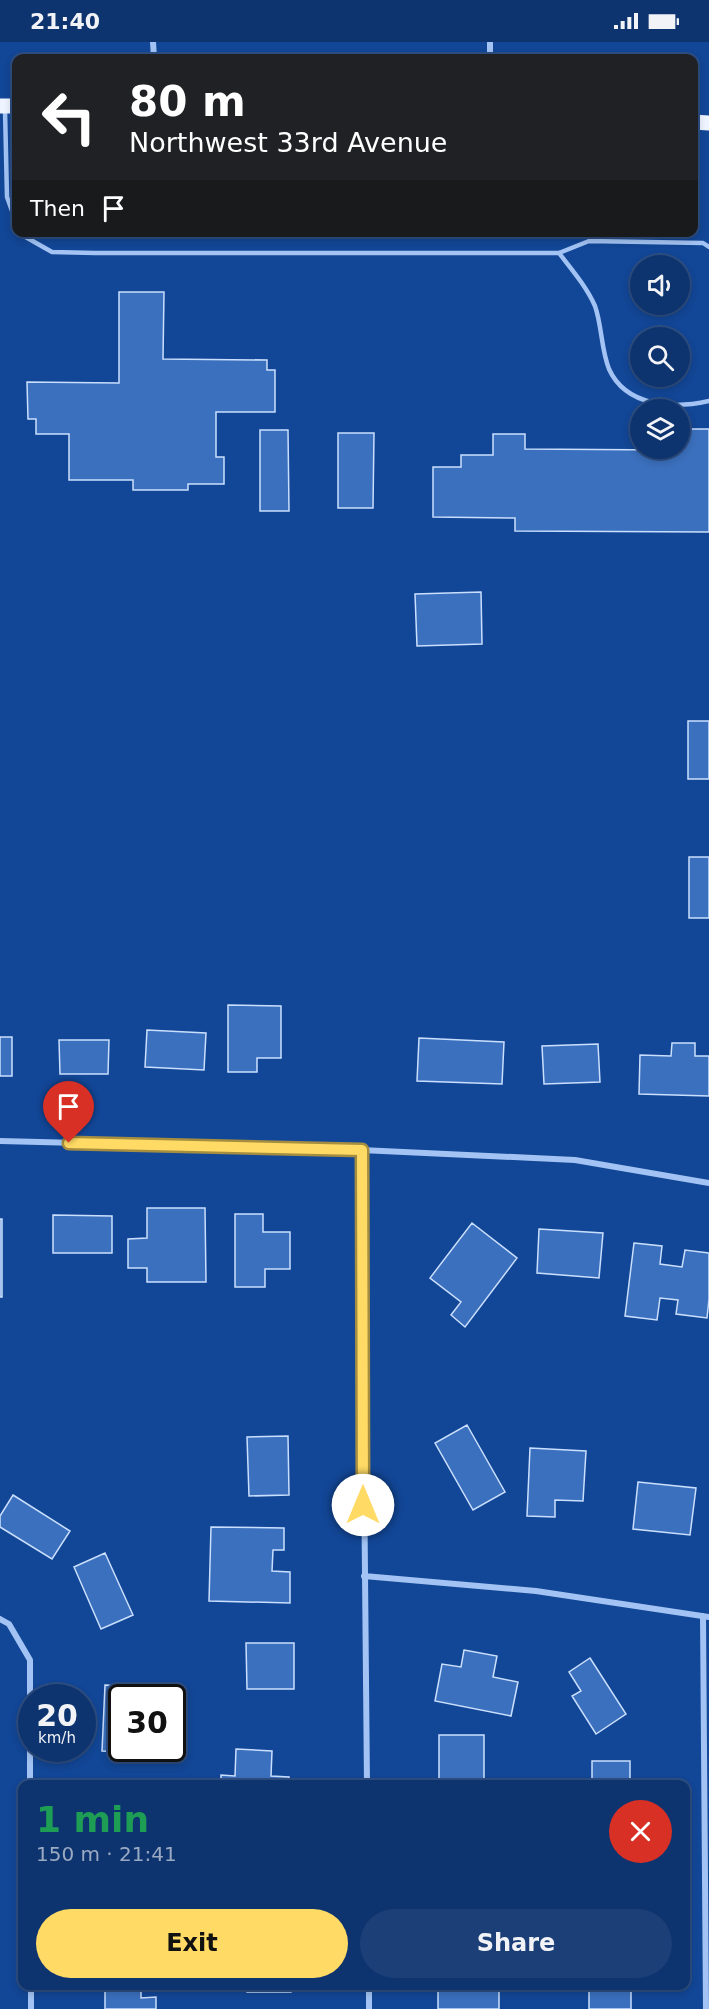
<!DOCTYPE html>
<html lang="en">
<head>
<meta charset="utf-8">
<style>
  :root { --surface:#0e3470; --page:#1c3f78; --text:#f1f3f6; --muted:#9baac3; --line:#2e4f83; --accent:#ffda64 }
  body { margin:0; font-family:"DejaVu Sans",sans-serif; background:var(--page); color:var(--text); height:100vh; display:flex; flex-direction:column; font-size:22px; white-space:nowrap }
  * { box-sizing:border-box; margin:0 }
  p { font-size:20px; color:var(--muted) }
  .icon { flex:none; width:33px; height:33px; fill:none; stroke:currentColor; stroke-width:2; stroke-linecap:round; stroke-linejoin:round }
  .map { position:relative; flex:1; overflow:hidden }
  .details { position:absolute; left:18px; top:1738px; width:672px; height:210px; display:flex; flex-direction:column; background:var(--surface); border-radius:12px; box-shadow:0 3px 9px #0003,0 0 0 2px var(--line) }
  .details>* { flex:none }
  .guide { position:absolute; left:12px; top:12px; width:686px; height:183px; border-radius:12px; box-shadow:0 3px 9px #0003,0 0 0 2px var(--line); background:#202124; color:#fff; overflow:hidden }
  .fabs { position:absolute; left:630px; top:213px; display:grid; gap:12px }
  .fabs a { display:grid; place-items:center; width:60px; height:60px; border-radius:50%; background:var(--surface); box-shadow:0 3px 9px #0003,0 0 0 2px var(--line); font-size:30px }
  .speed { position:absolute; left:18px; top:1642px; display:flex; gap:12px; font-size:30px; font-weight:700; text-align:center }
  .speed>* { display:grid; place-content:center; width:78px; height:78px; border-radius:50%; background:var(--surface); box-shadow:0 3px 9px #0003,0 0 0 2px var(--line); line-height:1 }
  .speed small { font-size:15px; font-weight:400 }
  .speed .limit { border:3px solid #111; border-radius:9px; background:#fff; color:#111 }
  .pin { position:absolute; display:grid; place-items:center; width:51px; height:51px; color:#fff; margin:-62px -26px; border-radius:50% 50% 50% 0; rotate:-45deg; box-shadow:0 0 6px #0007 }
  .pin .icon { rotate:45deg }
  .me { position:absolute; width:66px; margin:-33px; rotate:0deg; stroke-linejoin:round; filter:drop-shadow(0 0 4px #0008) }
  .turn { display:flex; align-items:center; gap:21px; height:126px; padding:0 18px; font-size:27px }
  .turn .icon { width:78px; height:78px; stroke-width:2.5 }
  .turn b { display:block; font-size:42px; line-height:51px }
  .then { display:flex; align-items:center; height:57px; padding:0 18px; background:#0003; gap:12px; font-size:22px }
  .round { display:grid; place-items:center; flex:none; width:63px; height:63px; border-radius:32px; background:var(--page) }
  .headline { display:flex; align-items:center; justify-content:space-between; height:102px; padding:0 18px }
  h1 { font-size:36px; font-weight:700; line-height:45px; color:#1e9e55 }
  .button { display:flex; gap:12px; margin-top:auto; padding:12px 18px }
  .button a { flex:1; height:69px; border-radius:36px; background:var(--accent); color:#111; font-size:24px; font-weight:700; line-height:69px; text-align:center }
  .button a+a { background:var(--page); color:var(--text) }
  .status { display:flex; justify-content:space-between; align-items:center; height:42px; padding:0 30px; background:var(--surface); direction:ltr }
  .status svg { height:16px; fill:currentColor }
  .map>svg:first-child { display:block }
  .building { fill:#3b70be; stroke:#cadffd; stroke-width:1.5 }
  .lines { fill:none; stroke-linecap:round; stroke-linejoin:round }
  .lane { stroke:#a2c3f3; stroke-width:4.5 }
  .street { stroke:#a2c3f3; stroke-width:6 }
  .primary { stroke:#eef4ff; stroke-width:15 }
  .route-casing { stroke:#a68e41; stroke-width:15 }
  .route { stroke:#ffda64; stroke-width:10 }
</style>
</head>
<body>
<div class="status"><b>21:40</b><svg viewBox="0 0 49 12"><path d="M0 12V9h3v3zM5 12V6h3v6zM10 12V3h3v9zM15 12V0h3v12zM26 1h20v11H26zM47 4h2v5h-2z"/></svg></div>
<div class="map">
<svg width="709" height="1967" viewBox="0 0 709 1967">
  <rect width="100%" height="100%" fill="#124696"/>
  <path class="building" d="M119 250H164L163 317 267 318V328H275V370H216V415H224V442H188V448H133V438H69V392H36V377H28L27 340 119 341Z
    M680 387H709V490L515 489V476L433 475V425H461V413H493V392H525V407L668 408V406H680Z
    M260 388H288L289 469H260Z
    M338 391H374L373 466H338Z
    M481 550 482 602 417 604 415 552Z
    M688 679H709V737H688Z
    M689 815H709V876H689Z
    M228 963 281 964V1016H257V1030H228Z
    M147 988 206 991 204 1028 145 1025Z
    M0 995H12V1034H0Z
    M419 996 504 1000 502 1042 417 1039Z
    M59 998H109L108 1032H60Z
    M672 1001H695V1014H709V1054L639 1052 640 1013 671 1014Z
    M598 1002 600 1040 544 1042 542 1004Z
    M147 1166H205L206 1240H147V1226H128V1197L147 1196Z
    M235 1172H263V1190H290V1227H265V1245H235Z
    M53 1173 112 1174V1211H53Z
    M0 1177H2V1255H0Z
    M472 1181 517 1216 465 1285 451 1273 461 1260 430 1236Z
    M539 1187 603 1191 599 1236 537 1231Z
    M634 1201 662 1204 660 1222 682 1225 685 1208 709 1211V1257L707 1276 676 1272 678 1258 660 1256 657 1278 625 1274Z
    M467 1383 505 1450 473 1468 435 1401Z
    M288 1394 289 1453 249 1454 247 1395Z
    M530 1406 586 1409 583 1459 555 1458V1475L527 1474Z
    M638 1440 696 1446 690 1493 633 1487Z
    M13 1453 70 1489 52 1517 0 1485V1474Z
    M211 1485 284 1486V1508H273L272 1529 290 1530V1561L209 1559Z
    M105 1511 133 1573 101 1587 74 1525Z
    M246 1601H294V1647H247Z
    M464 1608 497 1614 493 1635 518 1640 511 1674 435 1659 442 1622 461 1625Z
    M590 1616 626 1672 596 1692 572 1654 581 1649 569 1630Z
    M105 1643 139 1645V1656H122V1707H136V1710L102 1709Z
    M439 1693H484V1743H439Z
    M236 1707 272 1709 271 1734 289 1735 288 1743H221V1733L235 1734Z
    M592 1719H630V1743H592Z
    M109 1738 169 1740V1743H109Z
    M105 1944H141V1956L156 1955V1967H105Z
    M246 1944H291V1950H247Z
    M438 1944H499V1967H438Z
    M589 1944H631V1967H589Z"/>
  <g class="lines">
    <path class="lane" d="M5 67 7 155 16 180
      M21 190 22 193 52 210 95 211H559L589 199 703 201 709 205
      M559 211C572 228 586 244 595 264 602 284 601 307 609 327 626 365 674 367 709 359"/>
    <path class="street" d="M153 0 154 16
      M490 0V16
      M0 1099 361 1108 575 1118 709 1141
      M361 1108 367 1743
      M364 1534 536 1549 709 1575
      M703 1574 706 1967
      M0 1577 9 1582 30 1618V1743
      M31 1944V1967
      M369 1944V1967"/>
    <path class="primary" d="M0 64H16
      M693 80 709 81"/>
  </g>
  <g class="lines">
    <g class="route-casing">
      <path id="route" d="M69 1101 362 1108 363 1463"/>
    </g>
    <use href="#route" class="route"/>
  </g>
</svg>
<div class="fabs">
<a><svg class="icon" aria-label="sound" viewBox="0 0 24 24"><path d="M4 9h4l5-4v14l-5-4H4zM17 9q2 3 0 6"/></svg></a>
<a><svg class="icon" aria-label="search" viewBox="0 0 24 24"><circle cx="10" cy="10" r="6"/><path d="M15 15l6 6"/></svg></a>
<a><svg class="icon" aria-label="layers" viewBox="0 0 24 24"><path d="M12 4l9 5-9 5-9-5zM3 14l9 5 9-5"/></svg></a>
</div>
<div class="speed"><div>20<small>km/h</small></div><div class="limit">30</div></div>
<div class="pin" style="left:69px;top:1101px;background:#d93025"><svg class="icon" aria-label="arrive" viewBox="0 0 24 24"><path d="M6 21V4h12l-3 4 3 4H6"/></svg></div>
<svg class="me" style="left:363px;top:1463px" viewBox="-20 -20 40 40"><circle r="19" fill="#fff"/><path d="M0-13L10 11 0 6-10 11z" fill="#ffda64"/></svg>
<div class="guide">
<div class="turn"><svg class="icon" aria-label="left" viewBox="0 0 24 24"><path d="M17 20v-9H6M10 6l-5 5 5 5"/></svg><div><b>80 m</b>Northwest 33rd Avenue</div></div>
<div class="then">Then<svg class="icon" aria-label="arrive" viewBox="0 0 24 24"><path d="M6 21V4h12l-3 4 3 4H6"/></svg></div>
</div>
<section class="details">
<div class="headline"><div><h1>1 min</h1><p>150 m · 21:41</p></div><a class="round" style="background:#d93025;color:#fff"><svg class="icon" aria-label="close" viewBox="0 0 24 24"><path d="M6 6l12 12M18 6L6 18"/></svg></a></div>
<div class="button"><a>Exit</a><a>Share</a></div>
</section>
</div>
</body>
</html>
